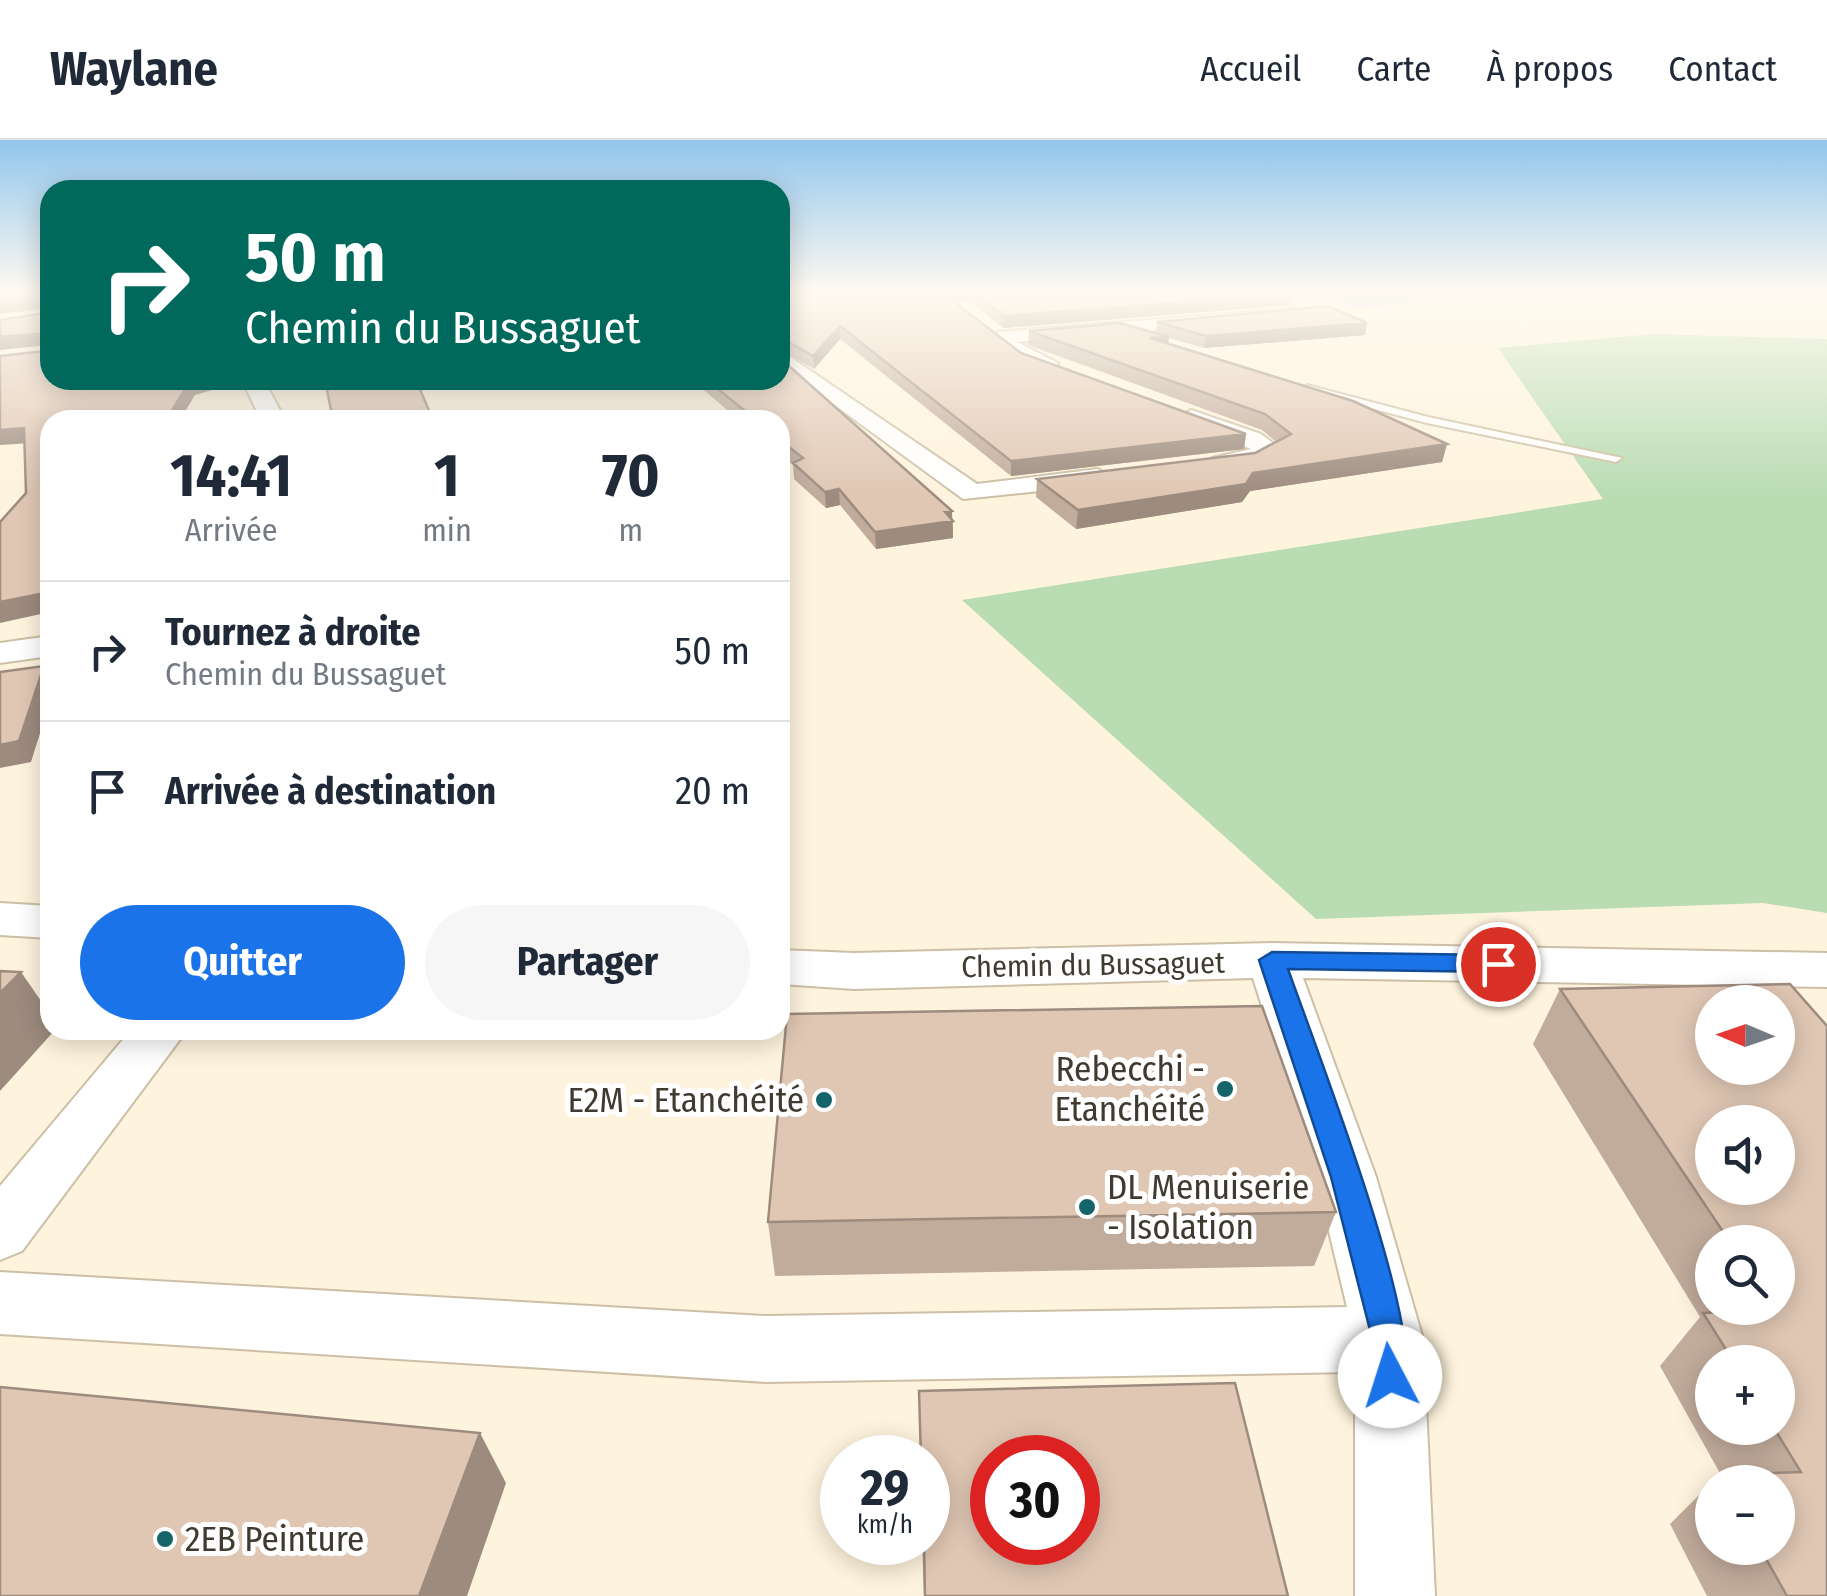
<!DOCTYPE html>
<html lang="fr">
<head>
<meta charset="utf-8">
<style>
  :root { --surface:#fff; --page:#f6f6f7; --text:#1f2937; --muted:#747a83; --line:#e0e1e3; --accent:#1a73e8 }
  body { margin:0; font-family:"Fira Sans Condensed",sans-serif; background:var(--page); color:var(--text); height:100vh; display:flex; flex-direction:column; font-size:38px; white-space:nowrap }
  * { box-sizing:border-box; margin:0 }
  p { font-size:32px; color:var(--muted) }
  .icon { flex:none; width:55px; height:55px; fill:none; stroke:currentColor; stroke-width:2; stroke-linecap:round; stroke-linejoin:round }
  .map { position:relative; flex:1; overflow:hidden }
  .panel { position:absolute; left:40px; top:270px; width:750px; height:630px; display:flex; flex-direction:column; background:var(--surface); border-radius:30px; box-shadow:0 5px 25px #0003 }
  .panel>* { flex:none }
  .guide { position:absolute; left:40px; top:40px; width:750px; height:210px; border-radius:30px; box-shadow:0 5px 25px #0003; background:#00695c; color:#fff; overflow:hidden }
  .needle { width:65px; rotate:272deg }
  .controls { position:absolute; left:1695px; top:845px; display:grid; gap:20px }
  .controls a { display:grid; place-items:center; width:100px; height:100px; border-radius:50%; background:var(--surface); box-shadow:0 5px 25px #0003; font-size:50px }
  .speed { position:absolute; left:820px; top:1295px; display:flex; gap:20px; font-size:50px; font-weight:700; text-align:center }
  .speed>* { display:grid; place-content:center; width:130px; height:130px; border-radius:50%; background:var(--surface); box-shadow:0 5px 25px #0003; line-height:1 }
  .speed small { font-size:25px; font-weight:400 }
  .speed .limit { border:15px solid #d22; background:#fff; color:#111 }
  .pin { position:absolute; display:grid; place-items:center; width:85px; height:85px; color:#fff; margin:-42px; border:5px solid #fff; border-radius:50%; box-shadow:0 2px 10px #0007 }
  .me { position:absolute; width:110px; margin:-55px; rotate:355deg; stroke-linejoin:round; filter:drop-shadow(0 0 8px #0008) }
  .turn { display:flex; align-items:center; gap:35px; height:210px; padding:0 40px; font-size:45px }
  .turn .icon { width:130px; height:130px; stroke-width:2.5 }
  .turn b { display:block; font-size:70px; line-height:85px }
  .eta { display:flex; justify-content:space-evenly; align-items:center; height:170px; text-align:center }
  .eta b { font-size:60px; font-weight:700; line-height:70px }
  .action { display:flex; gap:20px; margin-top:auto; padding:20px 40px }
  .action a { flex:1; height:115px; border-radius:60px; background:var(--accent); color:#fff; font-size:40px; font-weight:700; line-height:115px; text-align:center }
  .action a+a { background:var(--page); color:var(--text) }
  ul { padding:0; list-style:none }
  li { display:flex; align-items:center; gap:30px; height:140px; padding:0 40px; border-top:2px solid var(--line) }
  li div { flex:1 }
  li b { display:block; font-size:38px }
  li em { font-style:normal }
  header { display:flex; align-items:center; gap:60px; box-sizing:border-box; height:140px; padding:0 50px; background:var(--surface); border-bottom:2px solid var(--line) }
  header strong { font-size:48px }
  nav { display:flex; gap:55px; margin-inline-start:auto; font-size:35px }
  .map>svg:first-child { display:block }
  .green { fill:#b9dcb3 }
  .water { fill:#b2e0f8 }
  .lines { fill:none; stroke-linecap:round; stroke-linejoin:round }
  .lane-casing { stroke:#cdbfa5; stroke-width:4 }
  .street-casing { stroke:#cdbfa5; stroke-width:4 }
  .lane { fill:#fff; fill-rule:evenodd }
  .street { fill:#fff; fill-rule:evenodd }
  .wall { fill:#c1ab9b; fill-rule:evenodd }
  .shaded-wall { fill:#9d8b7e }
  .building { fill:#e0c7b4; stroke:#9d8b7e; stroke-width:2.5; fill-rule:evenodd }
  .route { fill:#1a73e8; stroke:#114b97; stroke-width:2.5 }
  .poi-dot { fill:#156469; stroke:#fff; stroke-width:4 }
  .labels { text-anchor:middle; stroke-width:10; stroke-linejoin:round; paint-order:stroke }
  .street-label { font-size:30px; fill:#403b30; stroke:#fff }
  .near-poi-label { font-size:35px; fill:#403b30; stroke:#fff; text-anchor:end }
</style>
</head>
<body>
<header>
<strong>Waylane</strong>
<nav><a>Accueil</a><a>Carte</a><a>À propos</a><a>Contact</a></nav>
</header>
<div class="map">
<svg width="1827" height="1456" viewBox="0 0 1827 1456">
  <rect width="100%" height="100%" fill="#fef3dd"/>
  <path class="green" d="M1653 194 1827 199V773L1763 763 1316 779 962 460 1603 359 1498 208Z"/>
  <path class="water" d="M1314 151H1405L1420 163 1354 168Z"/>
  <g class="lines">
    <g class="lane-casing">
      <path id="lane" d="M1307 245 1428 277 1622 318 1616 322 1427 283 1303 250Z"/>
    </g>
    <g class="street-casing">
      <path id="street" d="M1278 151H1298L1328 172 1319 177 1017 202 1058 223V231C1034 235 1005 215 988 198L998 192 1301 168Z
        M780 210 977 344 1098 329 1111 337 1098 345 963 359 780 225Z
        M242 240H264L285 280H261Z
        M1191 270 1261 294 1284 312C1272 324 1230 333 1212 328L1208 323 1212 318 1251 309 1183 282 1180 277Z
        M50 496V516L0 523V503Z
        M0 763 50 766V798L0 795Z
        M1272 803 1827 813V847L1303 838 1376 1037 1423 1199 1435 1456H1355V1232L766 1242 0 1194V1132L766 1176 1347 1167 1316 1037 1253 838 854 849 780 844V810L854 813Z
        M131 890H187L22 1111 0 1120V1046Z"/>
    </g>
    <use href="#lane" class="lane"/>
    <use href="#street" class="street"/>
  </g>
  <path class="wall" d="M780 151H1288L1293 154 1291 165 1003 188 968 160 955 163 1021 213 1246 294 1244 309 1011 336 840 199 814 229 780 209Z
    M1157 182 1367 183 1365 195 1204 208 1169 198 1168 204 1447 304 1442 322 1250 351 1242 362 1076 389 1036 357 1037 339 1255 313 1276 302 1262 290 1028 205 1029 191 1156 193Z
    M692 240H780L952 379 953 381V398L876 409 840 365 826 368 794 339 793 325 780 314V280H739Z
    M1790 844 1827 1456H1707L1670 1384 1719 1335H1721L1660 1226 1700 1177 1533 904 1560 849ZM1712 1102H1778V1168H1712ZM1712 1222H1778V1288H1712ZM1712 1342H1778V1408H1712Z
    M1336 1072 1314 1126 775 1136 768 1082Z
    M919 1251 1288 1456H924L922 1402H928V1318H920Z"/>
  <path class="shaded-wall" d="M969 151 968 160 950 163V152Z
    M1293 154 1291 165 1003 188 1004 176Z
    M47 157 50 168 0 174V162Z
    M1367 183 1365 195 1204 208 1206 196Z
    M840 186V199L814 229 813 216Z
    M47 193 50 205 0 210V197Z
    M1169 197 1167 211 1150 198Z
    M193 240H216L219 248 195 255 180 280H152L190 241Z
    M319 240H326L328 248H322Z
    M24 288 32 303 0 305V290Z
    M1246 294 1244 309 1011 336V321Z
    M1447 304 1442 322 1250 351 1242 362 1076 389 1078 370 1253 333Z
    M839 349 840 365 826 368 825 352Z
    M952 371 953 398 876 409 875 392Z
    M50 452V472L0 483V462Z
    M44 526 50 537V561L31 622 0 628V605Z
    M21 832 50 874V890H55L0 951V853Z
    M480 1293 506 1343 467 1456H419Z"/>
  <path class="building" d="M0 151H50V240H193L190 241 168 277 153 278 152 280H50V452L0 462V382L26 353 24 288 0 290V216L45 211 47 193 0 197V180L45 173 47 157 0 162Z
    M780 151H953L950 152 949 158 1021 213 1246 294 1011 321 840 186 813 216 780 197Z
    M972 151H1288L1293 154 1004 176Z
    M1328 166 1367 183 1206 196 1157 182Z
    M1120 183 1169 197 1150 198 1353 261 1447 304 1253 333 1246 344 1078 370 1037 339 1255 313 1291 294 1265 274 1029 191Z
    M780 218 952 371 945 372 953 381 875 392 839 349 825 352 793 323 803 318 780 300V280H756L707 240H780Z
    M325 240H416L433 280H333Z
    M44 526 19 601 0 605V532Z
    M0 831 21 832 0 853Z
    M1790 844 1827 886V1456H1787L1760 1408H1778V1342H1723L1719 1335 1801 1332 1774 1288H1778V1222H1734L1703 1173 1775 1170 1773 1168H1778V1102H1730L1560 849ZM1712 862H1778V928H1712ZM1712 982H1778V1048H1712Z
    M1262 866 1336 1072 768 1082 787 874Z
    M1235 1243 1288 1456H925L924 1402H928V1318H921L919 1251ZM992 1318H1078V1402H992Z
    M0 1247 480 1293 419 1456H0Z"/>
  <linearGradient id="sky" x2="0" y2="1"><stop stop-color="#92c6ee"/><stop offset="0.43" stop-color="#fffaf0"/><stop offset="1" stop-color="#fffaf0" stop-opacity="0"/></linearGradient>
  <rect width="1827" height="355" fill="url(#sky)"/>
  <path class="route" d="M1272 812 1498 815 1510 824 1498 832 1288 829C1313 901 1427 1191 1403 1248L1390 1253 1378 1248 1373 1236 1372 1198 1331 1037 1259 820Z"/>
  <g class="poi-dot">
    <circle cx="1225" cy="949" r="10"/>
    <circle cx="824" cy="960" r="10"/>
    <circle cx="1087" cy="1067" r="10"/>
    <circle cx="165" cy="1399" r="10"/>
  </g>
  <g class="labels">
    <g class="street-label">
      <text transform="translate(1093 825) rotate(-1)" y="10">Chemin du Bussaguet</text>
    </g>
    <g class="near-poi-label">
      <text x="1205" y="941">Rebecchi -<tspan x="1205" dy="40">Etanchéité</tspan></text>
      <text x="804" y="972">E2M - Etanchéité</text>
      <text x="1107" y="1059" text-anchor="start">DL Menuiserie<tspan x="1107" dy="40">- Isolation</tspan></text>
      <text x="185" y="1411" text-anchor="start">2EB Peinture</text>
    </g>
  </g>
</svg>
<div class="controls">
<a><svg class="needle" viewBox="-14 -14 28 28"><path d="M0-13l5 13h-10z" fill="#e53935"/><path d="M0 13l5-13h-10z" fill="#747a83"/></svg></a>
<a><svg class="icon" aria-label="sound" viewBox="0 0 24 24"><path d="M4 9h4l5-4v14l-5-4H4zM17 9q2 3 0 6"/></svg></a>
<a><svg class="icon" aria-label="search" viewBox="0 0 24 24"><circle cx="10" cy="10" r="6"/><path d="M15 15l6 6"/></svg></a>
<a>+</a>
<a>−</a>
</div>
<div class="speed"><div>29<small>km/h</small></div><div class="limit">30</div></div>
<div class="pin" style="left:1498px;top:824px;background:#d93025"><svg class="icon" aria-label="arrive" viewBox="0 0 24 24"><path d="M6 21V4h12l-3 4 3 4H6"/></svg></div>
<svg class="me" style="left:1390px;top:1236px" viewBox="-20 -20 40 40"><circle r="19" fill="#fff"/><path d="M0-13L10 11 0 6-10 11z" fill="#1a73e8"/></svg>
<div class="guide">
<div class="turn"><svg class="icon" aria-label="right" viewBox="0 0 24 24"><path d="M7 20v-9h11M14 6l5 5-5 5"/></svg><div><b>50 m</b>Chemin du Bussaguet</div></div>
</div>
<section class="panel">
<div class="eta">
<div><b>14:41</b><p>Arrivée</p></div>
<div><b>1</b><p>min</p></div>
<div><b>70</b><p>m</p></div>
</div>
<ul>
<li><svg class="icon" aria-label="right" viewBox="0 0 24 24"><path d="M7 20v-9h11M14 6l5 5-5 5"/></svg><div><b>Tournez à droite</b><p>Chemin du Bussaguet</p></div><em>50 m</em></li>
<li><svg class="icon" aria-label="arrive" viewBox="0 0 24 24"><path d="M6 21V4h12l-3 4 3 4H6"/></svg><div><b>Arrivée à destination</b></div><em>20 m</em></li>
</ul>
<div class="action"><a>Quitter</a><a>Partager</a></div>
</section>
</div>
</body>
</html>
